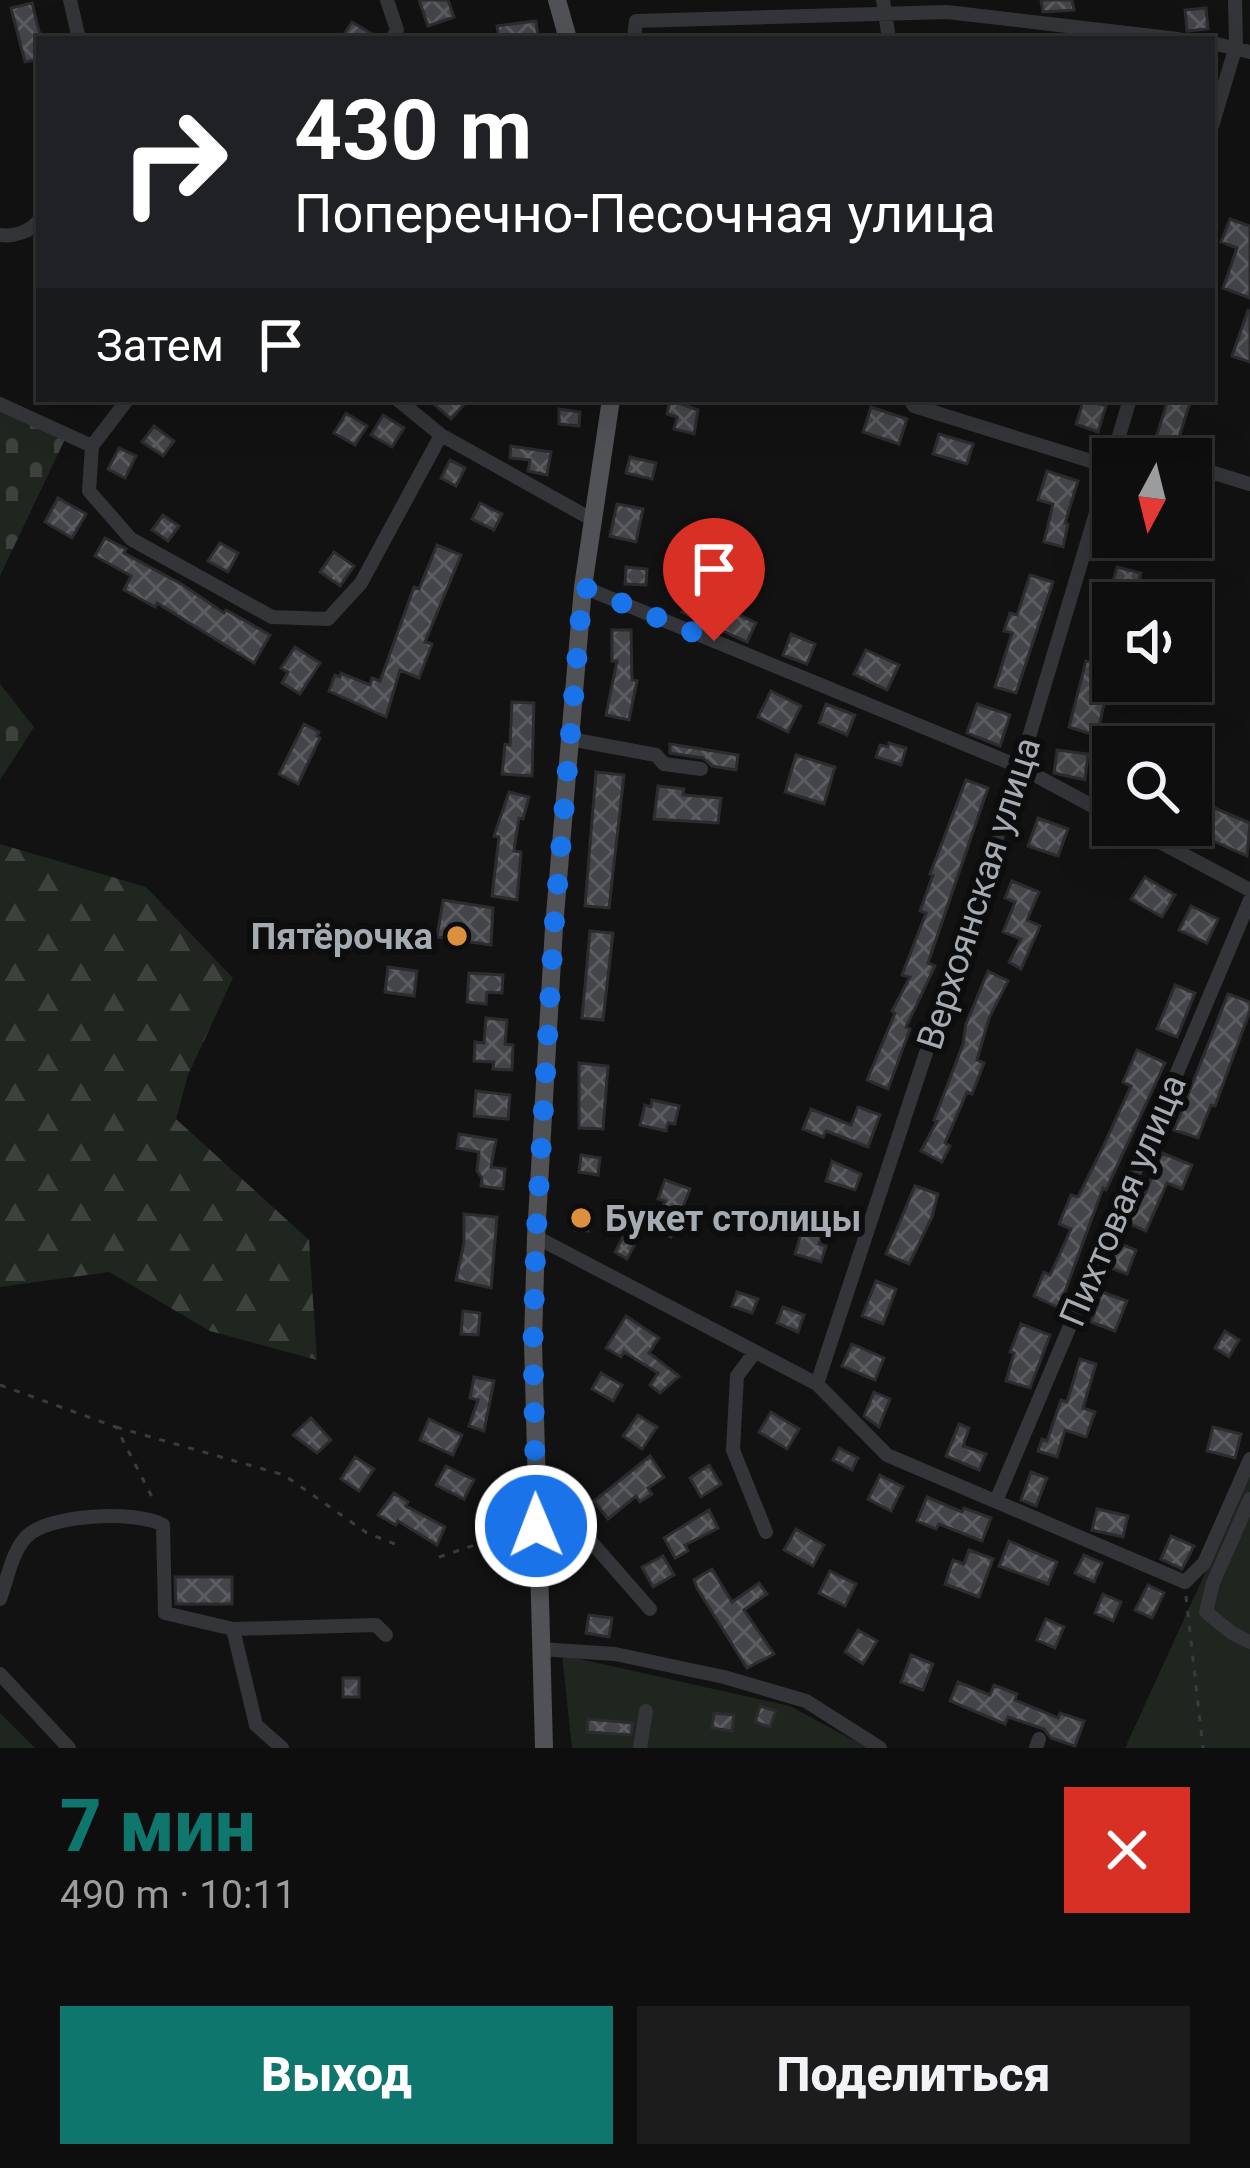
<!DOCTYPE html>
<html lang="ru">
<head>
<meta charset="utf-8">
<style>
  :root { --surface:#0e0e0e; --page:#1c1c1c; --text:#f1f3f6; --muted:#9b9c9e; --line:#2e2e2e; --accent:#0f766e }
  body { margin:0; font-family:Roboto,sans-serif; background:var(--page); color:var(--text); height:100vh; display:flex; flex-direction:column; font-size:45px; white-space:nowrap }
  * { box-sizing:border-box; margin:0 }
  p { font-size:39px; color:var(--muted) }
  .icon { flex:none; width:66px; height:66px; fill:none; stroke:currentColor; stroke-width:2; stroke-linecap:round; stroke-linejoin:round }
  .map { position:relative; height:1748px; overflow:hidden }
  .details { display:flex; flex-direction:column; background:var(--surface); flex:1 }
  .details>* { flex:none }
  .hud { position:absolute; left:36px; top:36px; width:1179px; height:366px; border-radius:0px; box-shadow:0 12px 48px #0002,0 0 0 3px var(--line); background:#202124; color:#fff; overflow:hidden }
  .needle { width:78px; rotate:187deg }
  .tools { position:absolute; left:1092px; top:438px; display:grid; gap:24px }
  .tools a { display:grid; place-items:center; width:120px; height:120px; border-radius:0px; background:var(--surface); box-shadow:0 12px 48px #0002,0 0 0 3px var(--line); font-size:60px }
  .pin { position:absolute; display:grid; place-items:center; width:102px; height:102px; color:#fff; margin:-123px -51px; border-radius:50% 50% 50% 0; rotate:-45deg; box-shadow:0 0 12px #0007 }
  .pin .icon { rotate:45deg }
  .me { position:absolute; width:132px; margin:-66px; rotate:359deg; stroke-linejoin:round; filter:drop-shadow(0 0 9px #0008) }
  .turn { display:flex; align-items:center; gap:42px; height:252px; padding:0 60px; font-size:54px }
  .turn .icon { width:156px; height:156px; stroke-width:2.5 }
  .turn b { display:block; font-size:84px; line-height:102px }
  .then { display:flex; align-items:center; height:114px; padding:0 60px; background:#0003; gap:24px; font-size:45px }
  .round { display:grid; place-items:center; flex:none; width:126px; height:126px; border-radius:0px; background:var(--page) }
  .summary { display:flex; align-items:center; justify-content:space-between; height:204px; padding:0 60px }
  h1 { font-size:72px; font-weight:800; line-height:90px; color:var(--accent) }
  .action { display:flex; gap:24px; margin-top:auto; padding:24px 60px }
  .action a { flex:1; height:138px; border-radius:0px; background:var(--accent); color:#fff; font-size:48px; font-weight:800; line-height:138px; text-align:center }
  .action a+a { background:var(--page); color:var(--text) }
  .map>svg:first-child { display:block }
  .green { fill:#1f251f }
  .forest { fill:url(#forest-firs) }
  .cemetery { fill:url(#cemetery-stones) }
  .building { fill:url(#building-cross-hatch); stroke:#2c2c2f; stroke-width:3 }
  .lines { fill:none; stroke-linecap:round; stroke-linejoin:round }
  .path { stroke:#393c3f; stroke-width:3; stroke-dasharray:6 9; stroke-linecap:butt }
  .minor { stroke:#333538; stroke-width:14 }
  .major { stroke:#505256; stroke-width:18 }
  .route { stroke:#1a73e8; stroke-width:21; stroke-dasharray:0 37.8 }
  .poi-dot { fill:#dd8f40; stroke:#0d0d0e; stroke-width:4.5 }
  .labels { text-anchor:middle; stroke-width:12; stroke-linejoin:round; paint-order:stroke }
  .street-label { font-size:36px; fill:#a5abb2; stroke:#0d0d0e }
  .poi-label { font-size:36px; font-weight:bold; fill:#a5abb2; stroke:#0d0d0e; text-anchor:end }
</style>
</head>
<body>
<div class="map">
<svg width="1250" height="1748" viewBox="0 0 1250 1748">
  <defs>
    <pattern id="forest-firs" width="22" height="20" patternUnits="userSpaceOnUse" patternTransform="scale(3)"><rect width="22" height="20" fill="#1f251f"/><path d="M5 1l3.5 6h-7zM16 11l3.5 6h-7z" fill="#3d423d"/></pattern>
    <pattern id="cemetery-stones" width="16" height="16" patternUnits="userSpaceOnUse" patternTransform="scale(3)"><rect width="16" height="16" fill="#1f251f"/><path d="M2 7V4a2 2 0 0 1 4 0v3zM10 15v-3a2 2 0 0 1 4 0v3z" fill="#3d423d"/></pattern>
    <pattern id="building-cross-hatch" width="8" height="8" patternUnits="userSpaceOnUse" patternTransform="scale(3)"><rect width="8" height="8" fill="#444548"/><path d="M0 0l8 8M0 8l8-8" fill="none" stroke="#5c5d60"/></pattern>
  </defs>
  <rect width="100%" height="100%" fill="#121213"/>
  <path class="green" d="M1250 1475V1748H1125Z
    M562 1655 790 1706 868 1748H572Z
    M0 1713 35 1748H0Z"/>
  <path class="forest" d="M0 844 146 887 233 978 188 1075 176 1119 309 1240 317 1360 210 1331 109 1272 0 1287Z"/>
  <path class="cemetery" d="M0 407 66 437 0 576Z
    M0 684 34 727 0 780Z"/>
  <path class="building" d="M419 0H448L454 17 428 26Z
    M1041 0H1072L1074 10 1043 12Z
    M32 3 41 39 39 59 25 62 11 8Z
    M1206 8 1208 29 1187 31 1185 10Z
    M536 21 538 36 499 39 497 26Z
    M352 22 380 39H341Z
    M1230 219 1250 226V298L1223 288 1237 248 1221 242Z
    M1248 310 1250 311V362L1232 356Z
    M428 399H469L451 419Z
    M1084 399 1106 406 1098 432 1076 424Z
    M1168 399H1191L1176 447 1155 441Z
    M670 400 698 410 694 434 674 429 677 417 667 414Z
    M871 407 907 419 899 444 863 432Z
    M559 409 580 412 579 426 559 424Z
    M346 413 367 426 355 445 334 433Z
    M383 415 404 428 392 447 371 435Z
    M154 426 174 441 163 456 142 442Z
    M939 434 973 444 967 464 933 454Z
    M511 446 551 452 547 475 528 471 530 460 510 458Z
    M119 448 136 456 125 478 108 469Z
    M630 457 656 463 652 479 626 473Z
    M450 460 465 468 456 486 441 478Z
    M1047 471 1078 481 1065 523 1068 524 1063 547 1044 542 1053 504 1038 500Z
    M58 498 86 514 72 538 45 522Z
    M480 503 502 514 494 530 472 519Z
    M617 504 643 509 636 542 610 536Z
    M163 515 179 526 168 541 152 530Z
    M105 538 126 549 124 553 183 585 224 613 226 610 270 635 254 663 157 603 155 607 124 590 131 576 95 556Z
    M220 543 238 553 228 572 208 561Z
    M437 545 461 555 425 642 432 644 419 678 400 670 386 717 329 691 335 675 340 677 341 673 370 685 372 678 380 681 414 587 419 589Z
    M334 552 354 566 340 586 320 572Z
    M626 567 647 569 646 585 625 584Z
    M1117 567 1141 573 1133 602 1109 596Z
    M1030 575 1053 582 1016 693 995 687 1012 633 1004 631 1010 613 1017 615Z
    M695 585 721 598 717 604 756 623 747 642 682 612Z
    M612 630H631L632 680 637 681 629 720 606 715 617 661H612Z
    M791 634 815 644 807 664 783 655Z
    M295 647 320 663 300 694 282 683 288 672 281 668Z
    M866 650 899 665 887 690 854 674Z
    M1086 661 1112 667 1097 736 1069 727Z
    M771 691 801 706 788 732 758 717Z
    M512 702 534 703 532 776 502 774 505 744 510 745Z
    M826 704 855 715 847 735 819 723Z
    M977 704 1010 715 1000 746 967 733Z
    M304 724 319 732 317 736 320 738 298 784 279 774Z
    M889 743 906 748 901 765 876 757 880 745 888 747Z
    M670 744 738 755 736 770 712 766 703 758 670 753Z
    M1057 750 1088 754 1085 780 1054 773Z
    M796 755 835 767 824 804 785 792Z
    M596 772 624 775 609 908 585 906Z
    M966 780 988 788 928 963 935 966 906 1027 910 1029 888 1089 867 1080 895 1013 892 1011 910 977 902 975 926 913 920 911 933 875 930 874Z
    M658 786 684 789 683 795 721 798 718 823 654 819Z
    M509 792 529 797 523 819 519 818 514 851 521 852 517 900 492 896 499 837 494 836Z
    M1212 807 1250 823 1247 856 1200 835Z
    M1038 818 1068 829 1058 856 1028 846Z
    M1145 877 1175 895 1162 917 1131 899Z
    M1012 881 1039 892 1027 920 1040 926 1021 969 1009 962 1021 939 1003 932 1015 902 1005 898Z
    M443 900 493 908 491 945 437 937Z
    M1191 906 1218 919 1207 943 1179 930Z
    M590 931 613 933 603 1020 582 1018Z
    M388 967 417 971 414 996 385 992Z
    M988 971 1008 981 989 1018 977 1060 984 1063 972 1094 967 1092 945 1143 950 1146 942 1162 921 1151 937 1121 934 1120 963 1044 966 1024Z
    M469 973 503 975 502 993 487 992 486 1004 467 1002Z
    M1175 985 1195 993 1177 1037 1157 1029Z
    M1228 994 1250 1002V1011L1215 1106 1211 1105 1198 1138 1174 1130Z
    M486 1018 507 1020 505 1044 513 1045 512 1070 493 1069 494 1062 474 1061 475 1042 484 1043Z
    M1137 1050 1165 1063 1106 1190 1103 1188 1059 1308 1034 1296 1044 1272 1050 1275 1071 1229 1059 1224 1071 1195 1078 1197 1103 1147 1131 1086 1123 1082Z
    M579 1063 608 1066 603 1129 579 1128Z
    M476 1091 510 1095 508 1119 474 1116Z
    M652 1100 679 1106 675 1124 668 1123 666 1131 640 1125 645 1105 651 1107Z
    M858 1107 880 1115 868 1147 826 1131 823 1137 803 1129 811 1109 851 1125Z
    M459 1134 496 1140 491 1167 505 1169 503 1189 481 1186 482 1178 477 1171 479 1152 457 1148Z
    M1162 1153 1192 1165 1182 1189 1167 1183 1146 1231 1128 1223 1141 1192 1145 1194Z
    M581 1155 600 1158 598 1175 579 1172Z
    M832 1161 861 1174 855 1190 826 1181Z
    M665 1180 690 1189 671 1237 653 1230 665 1201 658 1199Z
    M915 1186 938 1194 932 1217 909 1264 886 1254Z
    M577 1208 590 1209 588 1231 575 1230Z
    M798 1210 828 1222 819 1244 826 1246 821 1262 795 1254 803 1227 793 1223Z
    M464 1214 497 1217 491 1288 456 1280 464 1243Z
    M624 1235 636 1242 627 1259 615 1252Z
    M1118 1243 1136 1250 1127 1274 1108 1267Z
    M876 1281 896 1289 883 1324 862 1316Z
    M737 1292 758 1299 752 1313 732 1306Z
    M1102 1292 1127 1301 1115 1331 1091 1322Z
    M783 1307 804 1315 798 1332 777 1323Z
    M463 1311 480 1313 478 1335 461 1334Z
    M626 1316 659 1338 649 1353 679 1376 660 1393 650 1385 658 1373 624 1352 621 1357 606 1348Z
    M1021 1324 1050 1335 1030 1388 1006 1381 1014 1353 1010 1352Z
    M1225 1331 1239 1340 1229 1357 1215 1348Z
    M852 1344 884 1358 875 1380 842 1366Z
    M1080 1359 1096 1364 1083 1408 1095 1412 1086 1437 1065 1430 1057 1457 1038 1451 1042 1439 1047 1441 1061 1400 1067 1402Z
    M601 1373 622 1385 613 1401 592 1389Z
    M474 1377 494 1381 484 1431 469 1426 478 1400 470 1398Z
    M874 1392 890 1399 879 1427 864 1416Z
    M771 1412 799 1429 787 1449 759 1432Z
    M638 1415 657 1427 642 1449 623 1436Z
    M311 1418 331 1440 317 1453 293 1435Z
    M429 1419 462 1435 453 1455 420 1440Z
    M959 1424 969 1428 963 1446 986 1454 979 1470 946 1456Z
    M1213 1427 1241 1434 1235 1458 1207 1451Z
    M839 1448 858 1458 852 1470 833 1460Z
    M650 1456 664 1477 648 1488 652 1494 640 1502 636 1496 608 1519 594 1501Z
    M355 1457 374 1469 359 1491 341 1479Z
    M709 1465 721 1484 701 1497 690 1478Z
    M446 1466 474 1480 464 1499 436 1485Z
    M1031 1472 1047 1478 1036 1506 1021 1500Z
    M880 1475 903 1487 891 1511 868 1499Z
    M394 1493 408 1502 406 1506 445 1527 437 1545 398 1521 396 1525 378 1515Z
    M927 1497 962 1512 964 1508 991 1518 982 1541 939 1524 936 1529 917 1521Z
    M1097 1509 1128 1516 1123 1537 1092 1530Z
    M709 1510 718 1528 685 1545 688 1551 675 1558 664 1538Z
    M796 1529 824 1545 813 1566 784 1550Z
    M1171 1536 1194 1546 1182 1569 1161 1559Z
    M1009 1541 1057 1562 1048 1584 999 1566Z
    M969 1550 993 1559 979 1597 945 1584 953 1560 964 1564Z
    M1084 1555 1102 1563 1094 1582 1075 1573Z
    M663 1556 674 1575 653 1587 642 1567Z
    M712 1569 732 1602 759 1583 767 1594 744 1610 774 1654 747 1668 697 1588 694 1580Z
    M830 1571 856 1584 845 1606 819 1593Z
    M175 1577H232V1604H176Z
    M1148 1585 1164 1593 1152 1618 1135 1610Z
    M1103 1594 1121 1602 1113 1621 1095 1613Z
    M589 1615 612 1618 609 1637 586 1633Z
    M1046 1619 1064 1627 1055 1648 1037 1640Z
    M858 1630 877 1641 863 1664 845 1652Z
    M911 1655 933 1664 923 1690 901 1682Z
    M343 1678H359V1697H343Z
    M958 1682 990 1695 994 1685 1017 1694 1015 1700 1058 1718 1060 1713 1084 1721 1075 1746 1051 1738 1044 1729 1008 1717 1005 1724 950 1701Z
    M760 1706 776 1711 770 1727 755 1722Z
    M714 1713 734 1715 732 1731 712 1728Z
    M588 1719 633 1723 631 1735 587 1732Z"/>
  <g class="lines">
    <path class="path" d="M0 1385 116 1427 152 1497 151 1503
      M116 1427 284 1475 367 1533 400 1546
      M439 1557 475 1545 520 1508
      M1186 1596 1203 1748"/>
    <path class="minor" d="M70 0 79 39
      M387 0 397 30 392 39
      M883 0 889 39
      M634 39 636 21 947 12 1178 39
      M1212 43 1250 52
      M1212 126 1236 46 1235 0
      M0 235C13 237 31 232 39 220
      M128 399 92 446 89 491 131 539 272 617 328 619 361 583 441 435
      M397 399 441 435 593 520
      M910 399 914 406 1110 467
      M0 404 92 446
      M1117 443 1169 459
      M1191 466 1250 484
      M583 587 1020 767 1113 817
      M570 739 656 755 664 764 701 769
      M1128 825 1250 890
      M536 1237 817 1384 887 1455 1185 1582 1204 1563 1250 1459
      M755 1352 737 1376 733 1450 766 1532
      M817 1384 1020 767 1130 399
      M1250 1499 1213 1583 1206 1612 1232 1633 1250 1642
      M996 1501 1250 900
      M536 1526 586 1536 650 1609
      M0 1599C7 1580 12 1552 26 1537 48 1514 136 1510 163 1525L165 1613 233 1629 256 1725 282 1748
      M233 1629 376 1625 386 1635
      M540 1649 615 1654 724 1677 806 1701 880 1748
      M0 1674 69 1748
      M640 1748 646 1711
      M1036 1748 1039 1739"/>
    <path class="major" d="M557 0 568 39
      M544 1748 533 1342 536 1237 554 927 583 587 611 399"/>
  </g>
  <g class="lines">
    <path class="route" d="M536 1526 533 1342 536 1237 554 927 583 587 714 641"/>
  </g>
  <g class="poi-dot">
    <circle cx="457" cy="936" r="12"/>
    <circle cx="581" cy="1218" r="12"/>
  </g>
  <g class="labels">
    <g class="street-label">
      <text transform="translate(978 893) rotate(-72)" y="13">Верхоянская улица</text>
      <text transform="translate(1122 1200) rotate(-67)" y="13">Пихтовая улица</text>
    </g>
    <g class="poi-label">
      <text x="433" y="949">Пятёрочка</text>
      <text x="605" y="1231" text-anchor="start">Букет столицы</text>
    </g>
  </g>
</svg>
<div class="tools">
<a><svg class="needle" viewBox="-14 -14 28 28"><path d="M0-13l5 13h-10z" fill="#e53935"/><path d="M0 13l5-13h-10z" fill="#9b9c9e"/></svg></a>
<a><svg class="icon" aria-label="sound" viewBox="0 0 24 24"><path d="M4 9h4l5-4v14l-5-4H4zM17 9q2 3 0 6"/></svg></a>
<a><svg class="icon" aria-label="search" viewBox="0 0 24 24"><circle cx="10" cy="10" r="6"/><path d="M15 15l6 6"/></svg></a>
</div>
<div class="pin" style="left:714px;top:641px;background:#d93025"><svg class="icon" aria-label="arrive" viewBox="0 0 24 24"><path d="M6 21V4h12l-3 4 3 4H6"/></svg></div>
<svg class="me" style="left:536px;top:1526px" viewBox="-20 -20 40 40"><circle r="17" fill="#1a73e8" stroke="#fff" stroke-width="3"/><path d="M0-11L8 9 0 5-8 9z" fill="#fff"/></svg>
<div class="hud">
<div class="turn"><svg class="icon" aria-label="right" viewBox="0 0 24 24"><path d="M7 20v-9h11M14 6l5 5-5 5"/></svg><div><b>430 m</b>Поперечно-Песочная улица</div></div>
<div class="then">Затем<svg class="icon" aria-label="arrive" viewBox="0 0 24 24"><path d="M6 21V4h12l-3 4 3 4H6"/></svg></div>
</div>
</div>
<section class="details">
<div class="summary"><div><h1>7 мин</h1><p>490 m · 10:11</p></div><a class="round" style="background:#d93025;color:#fff"><svg class="icon" aria-label="close" viewBox="0 0 24 24"><path d="M6 6l12 12M18 6L6 18"/></svg></a></div>
<div class="action"><a>Выход</a><a>Поделиться</a></div>
</section>
</body>
</html>
